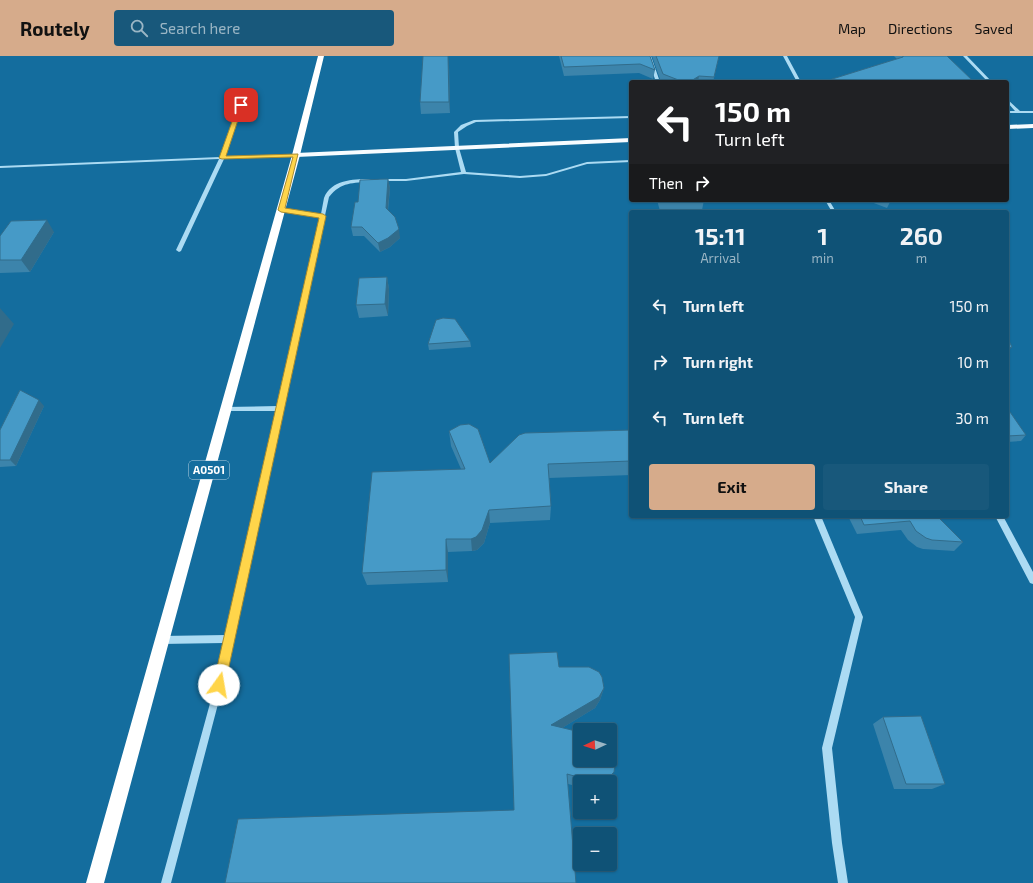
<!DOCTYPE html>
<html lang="en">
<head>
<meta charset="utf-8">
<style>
  :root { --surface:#0f5276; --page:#18587b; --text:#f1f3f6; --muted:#9bb6c5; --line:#2f6988; --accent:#d6ab8b }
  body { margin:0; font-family:"Exo 2",sans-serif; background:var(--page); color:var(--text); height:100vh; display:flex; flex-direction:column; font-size:15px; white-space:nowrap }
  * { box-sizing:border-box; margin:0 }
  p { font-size:13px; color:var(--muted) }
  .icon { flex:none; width:22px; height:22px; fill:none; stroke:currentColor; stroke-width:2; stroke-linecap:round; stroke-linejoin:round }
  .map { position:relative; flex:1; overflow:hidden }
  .drawer { position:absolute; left:629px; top:154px; width:380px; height:308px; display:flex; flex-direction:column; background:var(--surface); border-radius:4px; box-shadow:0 1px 3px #0004,0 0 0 1px var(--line) }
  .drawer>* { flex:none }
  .guide { position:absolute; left:629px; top:24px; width:380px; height:122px; border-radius:4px; box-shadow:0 1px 3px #0004,0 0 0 1px var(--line); background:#202124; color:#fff; overflow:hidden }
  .needle { width:26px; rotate:266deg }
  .fabs { position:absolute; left:573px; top:667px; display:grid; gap:8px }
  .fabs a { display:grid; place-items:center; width:44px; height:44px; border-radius:4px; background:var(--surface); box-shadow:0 1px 3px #0004,0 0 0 1px var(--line); font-size:20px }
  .pin { position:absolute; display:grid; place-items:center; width:34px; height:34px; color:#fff; margin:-17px; border-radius:8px; box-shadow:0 2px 6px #0006 }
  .me { position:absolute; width:44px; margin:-22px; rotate:13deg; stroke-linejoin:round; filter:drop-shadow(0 0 3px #0008) }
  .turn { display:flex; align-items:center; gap:14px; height:84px; padding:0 20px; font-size:18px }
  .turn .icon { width:52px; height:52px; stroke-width:2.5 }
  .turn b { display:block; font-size:28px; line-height:34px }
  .then { display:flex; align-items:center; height:38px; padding:0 20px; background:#0003; gap:8px; font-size:15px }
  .eta { display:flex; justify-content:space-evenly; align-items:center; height:68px; text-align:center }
  .eta b { font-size:24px; font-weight:700; line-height:28px }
  .primary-button { display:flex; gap:8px; margin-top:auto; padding:8px 20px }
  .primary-button a { flex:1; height:46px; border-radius:4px; background:var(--accent); color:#111; font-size:16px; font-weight:700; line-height:46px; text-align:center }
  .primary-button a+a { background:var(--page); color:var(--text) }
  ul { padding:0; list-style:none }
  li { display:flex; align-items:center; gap:12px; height:56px; padding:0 20px }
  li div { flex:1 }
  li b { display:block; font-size:15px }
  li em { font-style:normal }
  header { display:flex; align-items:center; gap:24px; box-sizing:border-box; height:56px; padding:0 20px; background:var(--accent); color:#111 }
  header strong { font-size:19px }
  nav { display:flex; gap:22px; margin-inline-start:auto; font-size:14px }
  .search { width:280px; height:36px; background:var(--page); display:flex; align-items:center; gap:10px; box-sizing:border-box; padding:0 14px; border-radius:4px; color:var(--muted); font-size:15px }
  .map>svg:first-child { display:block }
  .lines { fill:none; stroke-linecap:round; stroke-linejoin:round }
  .minor { fill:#acdbf3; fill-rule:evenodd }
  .major { fill:#f8fcff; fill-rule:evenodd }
  .highway { fill:#fff; fill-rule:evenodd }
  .wall { fill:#3c84ab }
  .shaded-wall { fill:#316c8b }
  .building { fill:#469ac7; stroke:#316c8b }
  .route { fill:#ffd54a; stroke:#a68a30 }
  .labels { text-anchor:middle; stroke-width:4; stroke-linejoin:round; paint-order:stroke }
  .shield { fill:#146d9e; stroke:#b8d3e2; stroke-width:1 }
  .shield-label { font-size:11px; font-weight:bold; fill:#fff }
</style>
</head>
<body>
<header>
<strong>Routely</strong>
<div class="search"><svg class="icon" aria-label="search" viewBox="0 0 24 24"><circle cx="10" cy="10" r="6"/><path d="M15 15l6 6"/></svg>Search here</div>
<nav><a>Map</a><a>Directions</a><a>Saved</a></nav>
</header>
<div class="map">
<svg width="1033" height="827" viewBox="0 0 1033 827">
  <rect width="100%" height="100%" fill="#146d9e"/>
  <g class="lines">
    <path class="minor" d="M647 0H651L660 26H656Z
      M783 0H787L801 26H797Z
      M963 0H967L992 26H988Z
      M245 35 247 36 225 101 296 98 298 99 296 100 224 103 181 195 179 196 176 194 219 103 0 112V110L220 101 243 36Z
      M1007 43 1020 55H1033V57H1007V55H1015L1007 46Z
      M631 60V62L476 66 467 70 458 76 459 92 466 116 520 120 546 118 587 106 631 104V106L587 108 546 120 520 122 464 118 406 125H380L378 124 380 123H406L461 116 455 92 454 76 461 69 474 64Z
      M369 123 371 124V125C352 128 342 125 329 141L223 629 171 827H161L215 629 224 587 161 588 158 587 157 584 158 581 161 580 226 579 276 355H226L223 353 226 351 278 350 320 161 281 155 279 154 281 153 321 158C322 153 323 147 324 142 331 124 353 123 369 123Z
      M825 144H829L836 156H832Z
      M813 460H821L863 561 832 692 842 787 848 827H838L832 787 822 692 855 561Z
      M995 460H1003L1033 516V528L1030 527Z"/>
    <path class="major" d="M1033 68V72L1007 73V69Z
      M631 82V86L296 101 293 99 296 97Z"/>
    <path class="highway" d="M318 0H324L300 99 104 827H86L292 99Z"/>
  </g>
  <path class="wall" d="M559 0H650L655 14 653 23 639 17 564 20Z
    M652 0H719L713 26H661Z
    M894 0H947L974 26H829V24L897 3Z
    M449 9 450 57 421 58 420 46Z
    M388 123 390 132 388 155 400 182 390 191 380 196 364 180H353L351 171 358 146Z
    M657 144H704L702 154 660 155Z
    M870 144H891L887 152 871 146Z
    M54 176 30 216 0 217V180Z
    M387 221 389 233 388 260 359 262 356 249Z
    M470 285 471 291 429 294 428 288Z
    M44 350 16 410 0 411V374Z
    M1007 357 1026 379 1021 385 1007 386Z
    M631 374V419L549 422 551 450 550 464 490 467 484 487 477 494 472 495 448 496V526L367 529 362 517 461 413 451 390 449 375 490 407Z
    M848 460H935L963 486 954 495 923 493 917 491 908 484 901 474 857 478Z
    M559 611 604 632 600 644 595 652 562 672 614 716 607 726H580V731L568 728 514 754Z
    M883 661 945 728 932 733H894L873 668Z"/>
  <path class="shaded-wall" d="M448 0 449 9 450 57 449 46Z
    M699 20 698 26H691V25Z
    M388 123 390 132 387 161 386 152Z
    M47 164 54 176 30 216 21 204Z
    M399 173 400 182 390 191 380 196 378 187Z
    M387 221 389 233 388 260 385 248Z
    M0 252 14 268 0 292Z
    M1012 291 1007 297V293Z
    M39 344 44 350 16 410 10 404Z
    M489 454 490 467 484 487 477 494 472 495 471 483Z
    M446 483 448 496V526L446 514Z
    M604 632 600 644 595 652 549 680 551 669Z
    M614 716 607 726H602L603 724Z"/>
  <path class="building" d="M423 0H448L449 46H420Z
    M561 0H650L655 14 640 8 564 11Z
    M656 0H719L714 21 699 20 691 25H681L663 18Z
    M903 0H947L974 26H830L829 24 903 1Z
    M388 123 386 152 395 161 399 173 388 182 378 187 362 171H351L355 146H358L360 124Z
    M47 164 21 204H0V180L11 165Z
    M387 221 385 248 356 249 359 222Z
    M443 262 455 263 470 285 428 288 436 264Z
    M1007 281 1012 291 1007 293Z
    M20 334 39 344 10 404H0V374Z
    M1010 356 1026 379 1007 380V357Z
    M469 368 478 373 490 407 519 379 525 377 631 374V405L548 408 551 450 489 454 482 474 476 481 471 483H446V514L362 517 372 416 465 413 449 375 460 369Z
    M860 460H935L939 462 963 486 932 484 926 482 916 475 910 465 864 469Z
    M557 596 559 611H589L599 616 602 621 604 632 599 641 551 669 580 676V704H610V688L616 701 614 716 609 721 603 724 596 726 567 718 576 827H225L238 763 514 754 509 598Z
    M921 660 945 728H906L883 661Z"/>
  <path class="route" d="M241 48 243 49 226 100 298 98 285 152 323 158 326 160 225 629 223 633 219 635 215 633 213 629 319 162 281 156 278 154 293 101 222 103 219 102 238 49Z"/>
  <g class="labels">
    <rect class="shield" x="189" y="405" width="40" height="18" rx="3"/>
    <g class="shield-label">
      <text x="209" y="418">A0501</text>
    </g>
  </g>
</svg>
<div class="fabs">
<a><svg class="needle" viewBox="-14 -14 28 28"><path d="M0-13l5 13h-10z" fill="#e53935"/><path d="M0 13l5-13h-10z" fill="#9bb6c5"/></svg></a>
<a>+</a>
<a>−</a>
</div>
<div class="pin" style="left:241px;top:49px;background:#d93025"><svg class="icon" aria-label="arrive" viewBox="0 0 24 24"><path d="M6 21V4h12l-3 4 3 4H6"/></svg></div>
<svg class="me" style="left:219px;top:629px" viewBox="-20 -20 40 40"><circle r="19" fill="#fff"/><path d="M0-13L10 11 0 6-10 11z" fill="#ffd54a"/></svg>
<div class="guide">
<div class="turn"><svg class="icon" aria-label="left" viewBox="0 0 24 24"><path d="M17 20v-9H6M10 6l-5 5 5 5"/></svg><div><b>150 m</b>Turn left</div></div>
<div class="then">Then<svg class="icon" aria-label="right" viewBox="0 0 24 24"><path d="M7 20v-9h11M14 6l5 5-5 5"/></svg></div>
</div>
<section class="drawer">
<div class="eta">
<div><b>15:11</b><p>Arrival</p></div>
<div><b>1</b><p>min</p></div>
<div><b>260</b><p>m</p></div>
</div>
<ul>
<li><svg class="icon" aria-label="left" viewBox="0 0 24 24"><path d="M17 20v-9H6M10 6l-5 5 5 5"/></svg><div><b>Turn left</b></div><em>150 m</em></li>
<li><svg class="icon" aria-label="right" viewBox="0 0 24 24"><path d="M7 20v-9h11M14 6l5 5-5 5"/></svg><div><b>Turn right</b></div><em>10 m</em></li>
<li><svg class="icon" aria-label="left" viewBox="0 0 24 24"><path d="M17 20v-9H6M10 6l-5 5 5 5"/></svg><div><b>Turn left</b></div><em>30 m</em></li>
</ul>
<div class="primary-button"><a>Exit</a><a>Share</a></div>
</section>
</div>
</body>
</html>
